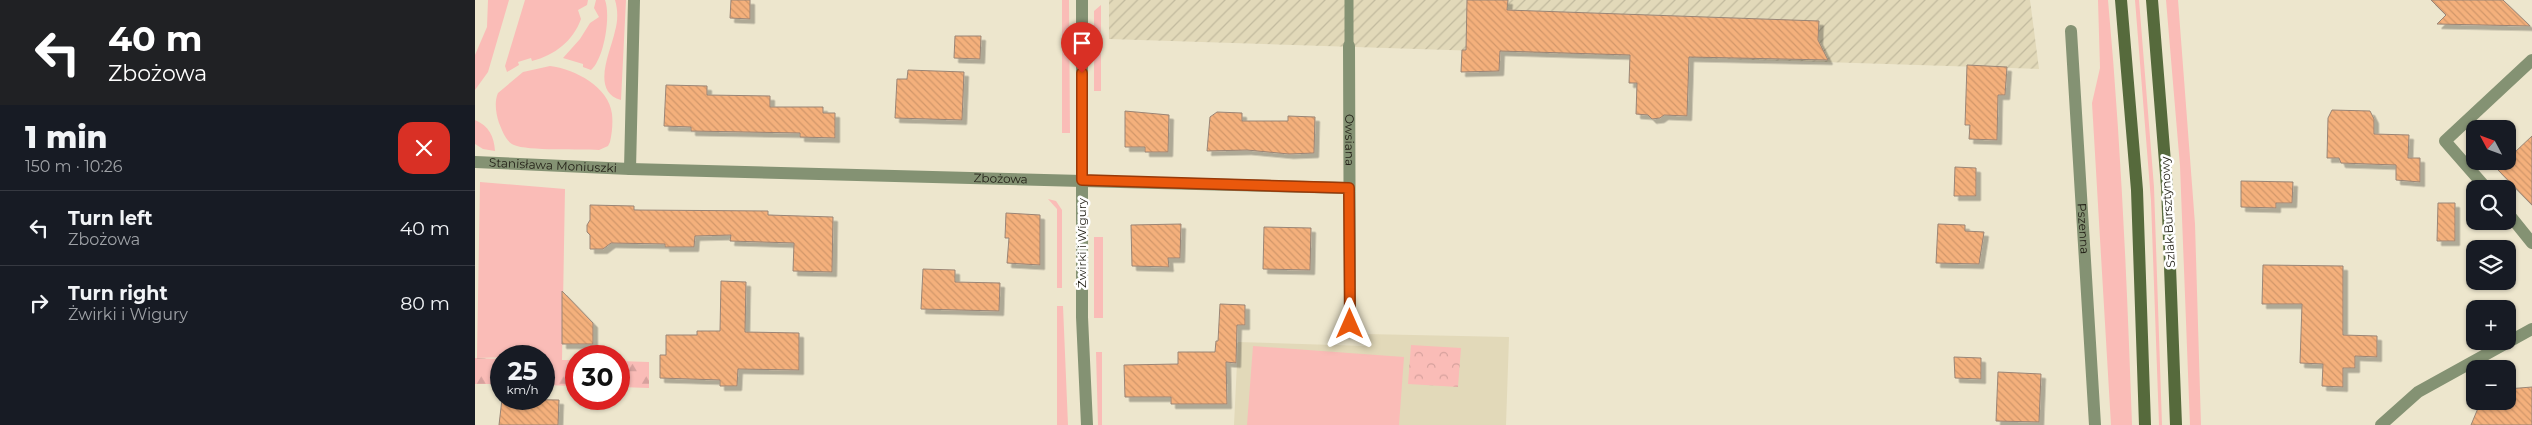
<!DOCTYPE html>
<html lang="en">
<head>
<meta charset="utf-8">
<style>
  :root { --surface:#171b24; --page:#242831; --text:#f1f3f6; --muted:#9ea1a6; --line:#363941 }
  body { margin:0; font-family:Montserrat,sans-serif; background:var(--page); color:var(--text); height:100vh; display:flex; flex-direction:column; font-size:19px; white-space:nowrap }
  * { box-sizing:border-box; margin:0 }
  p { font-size:16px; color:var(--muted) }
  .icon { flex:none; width:28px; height:28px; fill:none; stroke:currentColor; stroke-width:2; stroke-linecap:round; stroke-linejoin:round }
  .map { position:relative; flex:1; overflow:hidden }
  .sheet { display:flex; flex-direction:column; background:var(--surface); width:475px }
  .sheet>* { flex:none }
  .banner { background:#202124; color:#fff; overflow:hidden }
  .needle { width:32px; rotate:311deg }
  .controls { position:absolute; left:1991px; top:120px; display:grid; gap:10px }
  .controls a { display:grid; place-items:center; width:50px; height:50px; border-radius:10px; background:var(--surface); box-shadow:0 1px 4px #0004; font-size:25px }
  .speed { position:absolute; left:15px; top:345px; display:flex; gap:10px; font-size:25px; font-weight:700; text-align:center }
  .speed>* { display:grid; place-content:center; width:65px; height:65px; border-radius:50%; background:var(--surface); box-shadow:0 1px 4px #0004; line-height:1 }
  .speed small { font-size:12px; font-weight:400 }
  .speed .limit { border:8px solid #d22; background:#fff; color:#111 }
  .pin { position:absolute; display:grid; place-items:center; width:42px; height:42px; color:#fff; margin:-51px -21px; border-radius:50% 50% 50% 0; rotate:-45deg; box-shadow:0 0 5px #0007 }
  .pin .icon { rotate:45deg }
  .me { position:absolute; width:55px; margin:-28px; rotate:0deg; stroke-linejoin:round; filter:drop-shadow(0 0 4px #0008) }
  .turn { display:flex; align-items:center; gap:18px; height:105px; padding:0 25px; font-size:22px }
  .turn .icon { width:65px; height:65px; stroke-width:2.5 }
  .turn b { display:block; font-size:35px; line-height:42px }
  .round { display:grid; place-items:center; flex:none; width:52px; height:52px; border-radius:15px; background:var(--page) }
  .head { display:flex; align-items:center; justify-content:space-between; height:85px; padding:0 25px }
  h1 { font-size:30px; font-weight:800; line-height:38px }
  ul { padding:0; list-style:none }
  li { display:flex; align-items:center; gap:15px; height:75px; padding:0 25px; border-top:1px solid var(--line) }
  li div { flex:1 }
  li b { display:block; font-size:19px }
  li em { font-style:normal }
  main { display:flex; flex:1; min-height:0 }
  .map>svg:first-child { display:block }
  .built { fill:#e2d9b9 }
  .industrial { fill:url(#industrial-furrows) }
  .grass { fill:#fabcb7 }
  .forest { fill:url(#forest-firs) }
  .park { fill:url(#park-crowns) }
  .building { fill:url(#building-back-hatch); stroke:#9a8576; filter:url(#shadow) }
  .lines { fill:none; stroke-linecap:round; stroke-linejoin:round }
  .service { stroke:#849273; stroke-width:9 }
  .minor { stroke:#849273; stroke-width:12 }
  .secondary { stroke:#566a3c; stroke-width:12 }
  .route-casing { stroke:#983908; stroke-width:12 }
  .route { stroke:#ea580c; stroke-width:9 }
  .labels { text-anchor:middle; stroke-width:5; stroke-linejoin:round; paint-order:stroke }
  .street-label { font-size:12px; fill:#232017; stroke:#fff }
</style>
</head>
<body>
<main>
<section class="sheet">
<div class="banner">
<div class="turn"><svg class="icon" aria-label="left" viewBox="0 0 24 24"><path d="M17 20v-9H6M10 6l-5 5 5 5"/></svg><div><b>40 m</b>Zbożowa</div></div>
</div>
<div class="head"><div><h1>1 min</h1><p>150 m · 10:26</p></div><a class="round" style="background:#d93025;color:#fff"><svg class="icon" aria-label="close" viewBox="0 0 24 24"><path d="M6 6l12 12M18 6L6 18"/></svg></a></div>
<ul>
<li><svg class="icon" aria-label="left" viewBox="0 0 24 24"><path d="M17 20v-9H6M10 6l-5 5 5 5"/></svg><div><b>Turn left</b><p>Zbożowa</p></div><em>40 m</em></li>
<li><svg class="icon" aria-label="right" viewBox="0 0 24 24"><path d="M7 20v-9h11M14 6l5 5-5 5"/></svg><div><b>Turn right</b><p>Żwirki i Wigury</p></div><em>80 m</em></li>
</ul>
</section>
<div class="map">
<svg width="2057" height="425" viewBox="0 0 2057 425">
  <defs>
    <pattern id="industrial-furrows" width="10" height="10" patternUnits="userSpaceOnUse" patternTransform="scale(1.25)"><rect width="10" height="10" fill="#e2d9b9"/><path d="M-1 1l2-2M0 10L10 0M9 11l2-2" fill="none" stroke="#c2ba9e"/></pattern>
    <pattern id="forest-firs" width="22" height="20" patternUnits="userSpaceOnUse" patternTransform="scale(1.25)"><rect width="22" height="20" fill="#fabcb7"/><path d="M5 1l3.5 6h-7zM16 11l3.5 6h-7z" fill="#d6a19d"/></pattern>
    <pattern id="park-crowns" width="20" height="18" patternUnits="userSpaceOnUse" patternTransform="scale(1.25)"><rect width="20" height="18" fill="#fabcb7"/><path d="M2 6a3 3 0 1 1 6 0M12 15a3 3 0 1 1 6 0" fill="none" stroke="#d6a19d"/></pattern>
    <pattern id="building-back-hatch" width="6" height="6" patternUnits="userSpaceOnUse" patternTransform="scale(1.25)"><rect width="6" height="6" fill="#f4b07b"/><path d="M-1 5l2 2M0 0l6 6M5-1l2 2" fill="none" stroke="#d1976a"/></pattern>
    <filter id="shadow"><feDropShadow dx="4.5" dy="4.5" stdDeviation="0" flood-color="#0004"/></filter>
  </defs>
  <rect width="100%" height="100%" fill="#ede6cd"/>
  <path class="built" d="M890 334 1034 337 1031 425H759L763 342 890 346Z"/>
  <path class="industrial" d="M634 0H1555L1564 69 634 39Z"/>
  <path class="grass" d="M13 0H34L13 72 0 90V55L12 27Z
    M50 0H113L112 5 103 10 106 19C98 41 80 55 57 61L56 58 43 62 44 65 32 72 30 66Z
    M121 0H130C136 16 129 59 116 70L108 67V64L88 58 105 39 115 23 124 17 119 8Z
    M140 0H151L146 100C115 91 136 51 140 31 143 21 143 10 140 0Z
    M587 0H594L595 133H587Z
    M1623 0H1633C1646 142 1652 283 1657 425H1636L1617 103 1625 68Z
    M1660 0H1664L1679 187 1687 425H1684L1676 201Z
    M1691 0H1703L1720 224 1726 425H1715L1705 166Z
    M626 5V91H619V11Z
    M75 66C100 69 134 87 137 114 138 123 137 133 135 142L133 146 124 150C107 149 52 151 39 145 31 142 27 130 24 123 21 114 19 102 23 93L48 72Z
    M0 120C14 126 19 136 20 151L8 149 0 144Z
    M5 182 90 189 87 360H69V356L2 358Z
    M573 199 581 201 587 210V288H582V209Z
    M619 237H628V318H619Z
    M582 306H588L593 425H582Z
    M778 346 929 357 924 425H772Z
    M621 352H627V425H623Z"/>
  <path class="forest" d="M0 358 26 359V384H0Z
    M69 360H101V386L69 385Z
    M144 361 174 362V388L144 387Z"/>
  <path class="park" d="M936 345 986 348 983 387 933 384Z"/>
  <path class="building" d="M256 0H275V19L255 18Z
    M992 0H1033L1032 10 1344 21 1343 40 1353 60 1214 57 1212 116 1189 115 1185 118 1177 119 1173 115 1161 114 1162 83H1154L1155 55 1025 51 1024 71 986 72 987 50H991Z
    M1956 0H2028L2055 26 1962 24 1971 15Z
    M480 36H506L505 59 479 58Z
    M1492 65 1532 67 1530 95H1523L1522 140 1494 139 1495 125H1490Z
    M433 70 489 72 487 120 420 118 422 79H432Z
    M191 85 232 86V95L295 96V107H348V113H360V138L325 137V133L216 131V127L189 126Z
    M1857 110 1895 111 1899 119V134L1934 135 1933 158H1945V182L1921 180V165L1866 163 1864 158H1852L1853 118Z
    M650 111 694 115 693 152H670V147H650Z
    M742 112 767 113V121H813V116L840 117 839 153 814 154 772 150 732 151 735 117Z
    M2057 136V205L2022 169Z
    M1480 167 1501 168V196H1479Z
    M1766 181 1818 182 1817 203H1801V208L1766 207Z
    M1963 203H1980V241H1962Z
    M115 205 159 206V210L293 211V215L358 217 357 272 318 271 319 243 255 241 256 235 220 236 219 247H190V244L136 243 128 249H115V235L112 232V225L115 220Z
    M531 213 565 215V265L532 263 534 238H530Z
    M706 224 705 258H693L694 267 657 266 656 225Z
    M1463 224 1490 225V231L1509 232 1504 264 1461 263Z
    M789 227 836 228 835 270 788 269Z
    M1788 265 1868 266V335L1902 336V357L1880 356V368H1868V387L1847 386 1848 364 1825 363 1827 304H1787Z
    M448 269 480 270V282L525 283 524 311 446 309Z
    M246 281 271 282 270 332 324 333V370L263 369 262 386H245V380L185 378V355H191V335H222V331H245Z
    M87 291 118 323V344H87Z
    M745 304 770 305V325H762L761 363 751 362 752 404H696V397H650L649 365 703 364V352H740L741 341H743Z
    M1479 357 1506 358V379L1480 378Z
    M1523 372 1566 374 1564 422 1521 421Z
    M2057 387V425H1996L2006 401H2032V389Z
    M27 399 84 400 83 425H24Z"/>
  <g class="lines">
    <path class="service" d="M874 46V0"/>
    <g class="minor">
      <path d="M607 0V317L612 425"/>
      <path id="s1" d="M1596 31 1620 425"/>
      <path id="s2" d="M874 46 875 324"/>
      <path id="s3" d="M0 162 155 169 874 188"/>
      <path d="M155 169 159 0"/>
      <path d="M2012 189 1970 141 2057 60"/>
      <path d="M2032 212 2057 243"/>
      <path d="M1906 425 1943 392 2057 329"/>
    </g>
    <path class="secondary" d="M1646 0 1662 190 1670 425
      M1677 0 1692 187 1701 425"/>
  </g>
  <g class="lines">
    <g class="route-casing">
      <path id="route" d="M607 73V180L874 188 875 324"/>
    </g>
    <use href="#route" class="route"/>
  </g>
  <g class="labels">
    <g class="street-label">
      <text dy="4" stroke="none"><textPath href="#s2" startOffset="94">Owsiana</textPath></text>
      <text dy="4" stroke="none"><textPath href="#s3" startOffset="78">Stanisława Moniuszki</textPath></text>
      <text dy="4" stroke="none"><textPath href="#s3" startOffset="526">Zbożowa</textPath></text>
      <text transform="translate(1693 212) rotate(-93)" y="4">Szlak Bursztynowy</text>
      <text dy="4" stroke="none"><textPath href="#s1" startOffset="198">Pszenna</textPath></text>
      <text transform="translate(607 243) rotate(-90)" y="4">Żwirki i Wigury</text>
    </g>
  </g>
</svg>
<div class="controls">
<a><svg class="needle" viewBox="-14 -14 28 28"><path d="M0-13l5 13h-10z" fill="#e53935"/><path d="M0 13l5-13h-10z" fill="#9ea1a6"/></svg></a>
<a><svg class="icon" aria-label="search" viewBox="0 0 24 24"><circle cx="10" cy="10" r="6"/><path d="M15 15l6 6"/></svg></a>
<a><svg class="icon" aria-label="layers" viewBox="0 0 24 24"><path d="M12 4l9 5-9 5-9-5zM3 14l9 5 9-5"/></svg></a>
<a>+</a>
<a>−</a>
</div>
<div class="speed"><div>25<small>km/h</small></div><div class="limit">30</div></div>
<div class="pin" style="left:607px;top:73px;background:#d93025"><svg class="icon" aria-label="arrive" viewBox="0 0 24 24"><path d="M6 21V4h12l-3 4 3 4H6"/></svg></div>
<svg class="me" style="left:875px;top:324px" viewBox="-20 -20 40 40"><path d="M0-17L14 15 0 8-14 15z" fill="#ea580c" stroke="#fff" stroke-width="4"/></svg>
</div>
</main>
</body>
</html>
